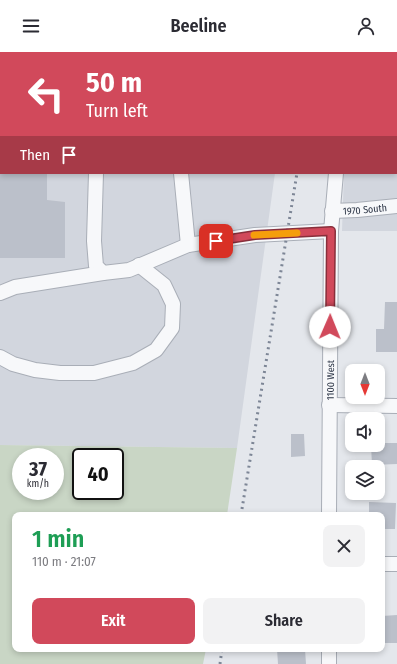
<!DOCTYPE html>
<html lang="en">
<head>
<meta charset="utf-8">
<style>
  :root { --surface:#fff; --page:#f2f2f3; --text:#2b2b33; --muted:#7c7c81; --accent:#d1495b }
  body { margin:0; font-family:"Fira Sans Condensed",sans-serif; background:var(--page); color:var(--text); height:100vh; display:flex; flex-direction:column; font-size:15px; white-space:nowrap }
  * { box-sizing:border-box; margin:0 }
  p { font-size:13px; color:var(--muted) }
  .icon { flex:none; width:22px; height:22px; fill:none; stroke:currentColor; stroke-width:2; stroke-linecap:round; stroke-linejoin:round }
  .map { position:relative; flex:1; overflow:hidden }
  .side { position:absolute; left:12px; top:460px; width:373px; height:140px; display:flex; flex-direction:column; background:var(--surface); border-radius:8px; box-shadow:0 2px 6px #0003 }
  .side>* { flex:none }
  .top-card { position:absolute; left:0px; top:0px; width:397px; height:122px; box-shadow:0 2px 6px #0003; background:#d1495b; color:#fff; overflow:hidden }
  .needle { width:26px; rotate:180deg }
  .tools { position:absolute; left:345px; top:312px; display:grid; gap:8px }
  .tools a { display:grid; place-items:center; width:40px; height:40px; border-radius:8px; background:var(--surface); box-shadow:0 2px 6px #0003; font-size:20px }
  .speed { position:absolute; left:12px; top:396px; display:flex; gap:8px; font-size:20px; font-weight:700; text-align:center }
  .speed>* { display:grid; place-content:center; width:52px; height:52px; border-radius:50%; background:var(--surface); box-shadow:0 2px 6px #0003; line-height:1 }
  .speed small { font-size:10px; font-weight:400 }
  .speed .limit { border:2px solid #111; border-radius:6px; background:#fff; color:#111 }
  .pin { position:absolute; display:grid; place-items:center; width:34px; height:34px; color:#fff; margin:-17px; border-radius:8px; box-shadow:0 2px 6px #0006 }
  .me { position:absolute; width:44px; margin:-22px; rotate:1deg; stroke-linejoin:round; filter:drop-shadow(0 0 3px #0008) }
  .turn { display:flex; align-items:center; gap:14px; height:84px; padding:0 20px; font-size:18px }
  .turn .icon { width:52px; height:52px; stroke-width:2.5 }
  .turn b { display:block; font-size:28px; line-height:34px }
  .then { display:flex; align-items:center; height:38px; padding:0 20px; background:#0003; gap:8px; font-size:15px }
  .round { display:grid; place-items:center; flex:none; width:42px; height:42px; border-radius:8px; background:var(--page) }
  .headline { display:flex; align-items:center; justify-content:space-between; height:68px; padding:0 20px }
  h1 { font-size:24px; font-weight:600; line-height:30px; color:#1e9e55 }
  .button { display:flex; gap:8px; margin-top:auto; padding:8px 20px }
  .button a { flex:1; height:46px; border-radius:8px; background:var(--accent); color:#fff; font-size:16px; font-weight:600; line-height:46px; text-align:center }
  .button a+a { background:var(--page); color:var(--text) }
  header { display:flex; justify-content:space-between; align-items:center; height:52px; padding:0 20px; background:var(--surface); font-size:18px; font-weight:600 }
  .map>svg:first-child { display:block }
  .built { fill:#d2d6de }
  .green { fill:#c9d6c5; fill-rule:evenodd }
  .building { fill:#bbc0ca }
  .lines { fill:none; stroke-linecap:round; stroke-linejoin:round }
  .minor-casing { stroke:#a9aeb7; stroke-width:16 }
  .minor { stroke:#f7f8fa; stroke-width:14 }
  .rail { stroke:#7d8696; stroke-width:3; stroke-dasharray:2 4; stroke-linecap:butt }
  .route-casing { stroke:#882f3b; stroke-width:10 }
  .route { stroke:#d1495b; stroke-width:7 }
  .slow { stroke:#f59e0b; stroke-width:7 }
  .labels { text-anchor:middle; stroke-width:3.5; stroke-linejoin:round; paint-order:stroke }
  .street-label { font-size:10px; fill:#2b3445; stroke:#f4f6f9 }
</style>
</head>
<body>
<header><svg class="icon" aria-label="menu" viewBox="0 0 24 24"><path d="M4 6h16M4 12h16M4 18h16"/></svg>Beeline<svg class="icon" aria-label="person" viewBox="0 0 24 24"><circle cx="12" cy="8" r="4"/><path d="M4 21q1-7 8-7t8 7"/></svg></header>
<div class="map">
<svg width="397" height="612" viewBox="0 0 397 612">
  <rect width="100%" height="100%" fill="#e4e7ec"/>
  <path class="built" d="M0 0H292L1 1V121H275L237 396 0 393Z
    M347 0H397V179H342L344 121H396V1Z"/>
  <path class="green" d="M0 393 237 396 227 463H15V597H206L203 612H0ZM21 405H55V439H21ZM81 405H115V439H81Z"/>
  <path class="building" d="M0 121H47V148L65 150V206H0Z
    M385 250H397V300H376V277H384Z
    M291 382H304L305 404 291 405Z
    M378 391H397V412L372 413 371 393H378Z
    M369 450 396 451 395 477H382V463H369Z
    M397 563V591H382V564Z
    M277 597H305L306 612H278Z"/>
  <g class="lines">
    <g class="minor-casing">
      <g id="minor">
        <path d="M342 0V1"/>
        <path d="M368 0V1"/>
        <path d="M396 15H397"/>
        <path d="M96 121 94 189 96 214 103 221 129 218 188 193 255 183 331 179"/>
        <path d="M181 121 188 193"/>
        <path id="s1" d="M332 159 357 158 397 154"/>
        <path d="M0 241 15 235 103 221"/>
        <path d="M0 305 13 312 35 318 60 321H94L133 311 156 298 172 276 173 252 164 233 139 213"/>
        <path d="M329 353 397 354"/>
        <path id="s2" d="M329 463 331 179 336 121"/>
        <path d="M382 512H397"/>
        <path d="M329 597V612"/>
      </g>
    </g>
    <use href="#minor" class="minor"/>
    <path class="rail" d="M316 1V0
      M241 463 297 121
      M220 612 222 597"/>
  </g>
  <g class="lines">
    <g class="route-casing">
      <path id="route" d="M216 189 255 183 331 179 330 275"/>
    </g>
    <use href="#route" class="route"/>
    <path class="slow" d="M254 183 297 181"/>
  </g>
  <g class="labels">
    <g class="street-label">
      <text dy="4" stroke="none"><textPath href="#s1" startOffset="33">1970 South</textPath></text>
      <text dy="4" stroke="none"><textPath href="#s2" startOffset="135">1100 West</textPath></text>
    </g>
  </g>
</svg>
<div class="tools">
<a><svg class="needle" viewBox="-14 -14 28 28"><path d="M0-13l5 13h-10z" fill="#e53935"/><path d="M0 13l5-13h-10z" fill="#7c7c81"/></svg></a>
<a><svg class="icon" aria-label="sound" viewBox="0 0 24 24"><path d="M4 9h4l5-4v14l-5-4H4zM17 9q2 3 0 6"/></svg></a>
<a><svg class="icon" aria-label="layers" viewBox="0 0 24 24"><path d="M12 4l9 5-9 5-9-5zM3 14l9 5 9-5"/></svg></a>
</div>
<div class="speed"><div>37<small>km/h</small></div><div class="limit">40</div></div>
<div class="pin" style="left:216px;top:189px;background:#d93025"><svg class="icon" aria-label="arrive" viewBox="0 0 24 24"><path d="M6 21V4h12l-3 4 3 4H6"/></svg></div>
<svg class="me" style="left:330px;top:275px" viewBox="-20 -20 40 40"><circle r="19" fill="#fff"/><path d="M0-13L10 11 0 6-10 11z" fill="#d1495b"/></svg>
<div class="top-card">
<div class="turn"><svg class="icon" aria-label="left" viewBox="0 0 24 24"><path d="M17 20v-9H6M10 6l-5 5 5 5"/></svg><div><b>50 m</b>Turn left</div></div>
<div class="then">Then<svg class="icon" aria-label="arrive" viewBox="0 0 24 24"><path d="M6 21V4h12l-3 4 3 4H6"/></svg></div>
</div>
<section class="side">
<div class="headline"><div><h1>1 min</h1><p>110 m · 21:07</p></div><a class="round"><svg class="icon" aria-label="close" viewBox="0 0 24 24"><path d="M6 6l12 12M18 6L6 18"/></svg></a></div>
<div class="button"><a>Exit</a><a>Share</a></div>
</section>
</div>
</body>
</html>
